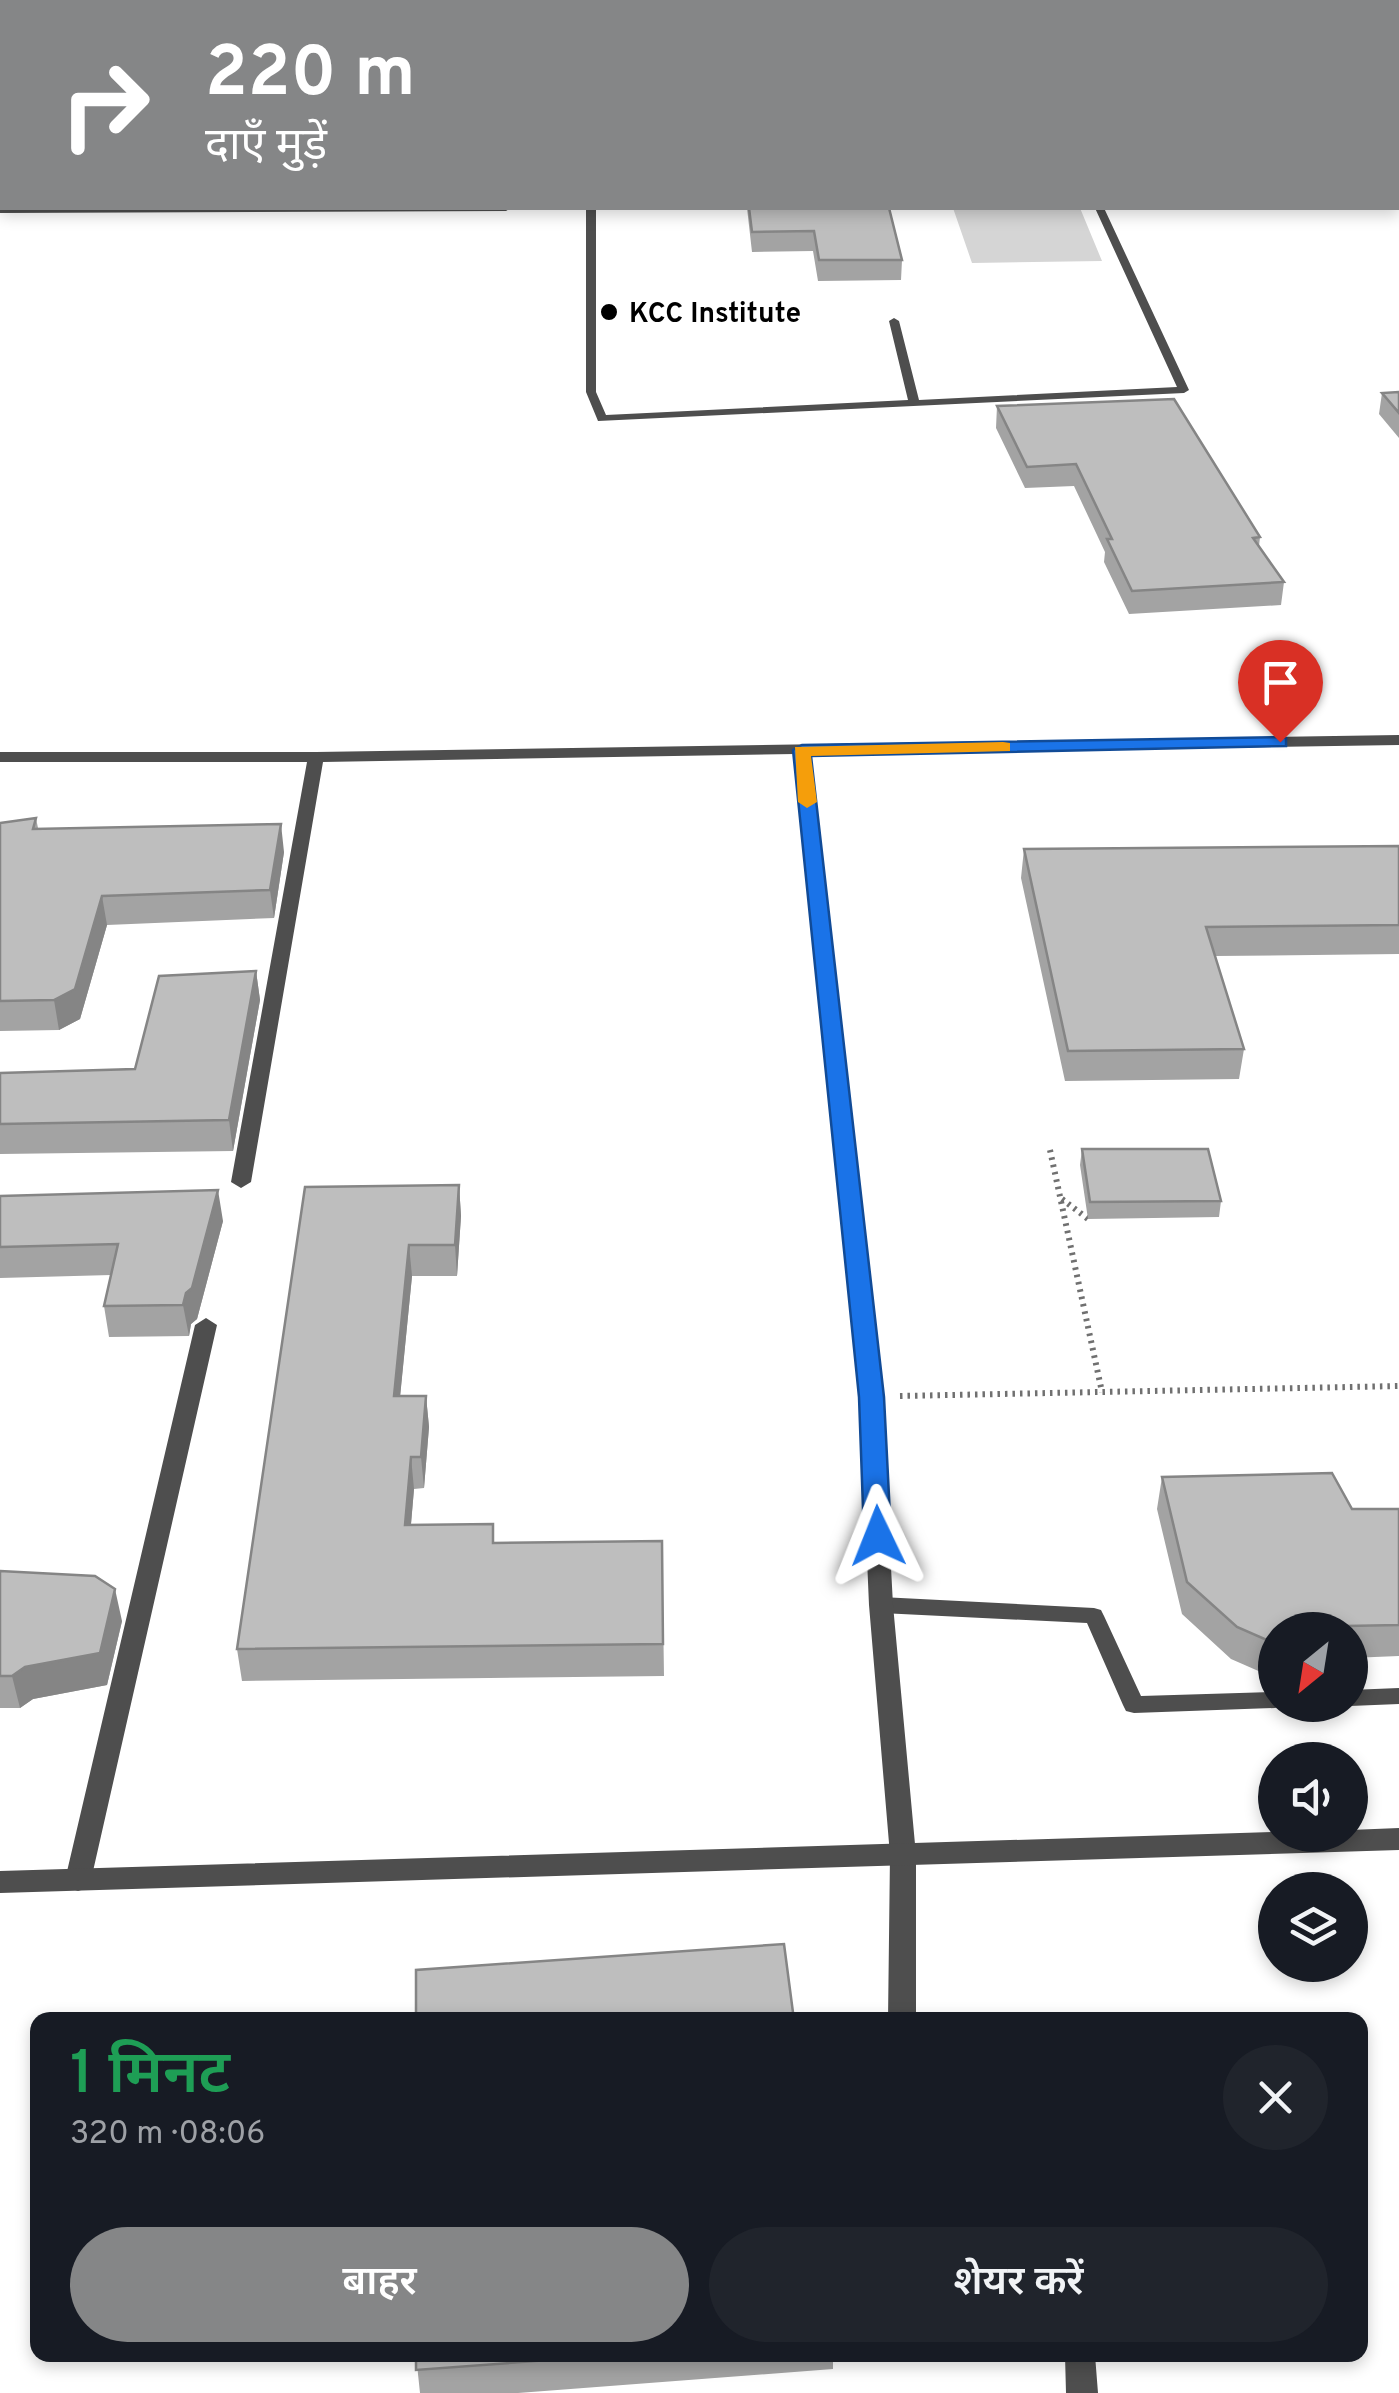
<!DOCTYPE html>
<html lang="hi">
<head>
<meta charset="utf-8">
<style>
  :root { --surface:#171b24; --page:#20242c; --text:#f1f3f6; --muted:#9ea1a6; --accent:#858687 }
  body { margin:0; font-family:Overpass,"Noto Sans Devanagari",sans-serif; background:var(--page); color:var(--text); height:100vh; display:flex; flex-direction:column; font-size:38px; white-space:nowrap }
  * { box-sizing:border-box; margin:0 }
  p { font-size:32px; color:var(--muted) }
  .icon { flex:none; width:55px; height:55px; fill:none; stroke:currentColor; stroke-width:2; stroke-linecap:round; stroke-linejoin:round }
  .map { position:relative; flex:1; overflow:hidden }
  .drawer { position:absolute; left:30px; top:2012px; width:1338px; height:350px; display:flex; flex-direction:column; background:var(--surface); border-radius:20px; box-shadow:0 5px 15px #0003 }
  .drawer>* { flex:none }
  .banner { position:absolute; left:0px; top:0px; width:1400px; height:210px; box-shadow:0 5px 15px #0003; background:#858687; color:#fff; overflow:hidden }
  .needle { width:65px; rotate:210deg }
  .buttons { position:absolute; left:1258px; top:1612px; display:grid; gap:20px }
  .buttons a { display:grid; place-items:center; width:110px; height:110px; border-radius:50%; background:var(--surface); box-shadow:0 5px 15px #0003; font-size:50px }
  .pin { position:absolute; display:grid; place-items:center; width:85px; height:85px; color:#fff; margin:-102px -42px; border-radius:50% 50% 50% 0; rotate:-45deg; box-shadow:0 0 10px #0007 }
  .pin .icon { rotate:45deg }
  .me { position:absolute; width:110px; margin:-55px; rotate:358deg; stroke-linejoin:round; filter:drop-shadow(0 0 8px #0008) }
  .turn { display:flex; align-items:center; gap:35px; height:210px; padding:0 40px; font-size:45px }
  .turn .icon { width:130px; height:130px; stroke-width:2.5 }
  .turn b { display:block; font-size:70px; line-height:85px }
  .round { display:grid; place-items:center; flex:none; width:105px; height:105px; border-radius:52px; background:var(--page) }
  .headline { display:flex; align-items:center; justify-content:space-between; height:170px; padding:0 40px }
  h1 { font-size:60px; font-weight:600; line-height:75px; color:#1e9e55 }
  .action { display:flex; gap:20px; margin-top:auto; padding:20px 40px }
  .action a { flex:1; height:115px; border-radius:60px; background:var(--accent); color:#fff; font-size:40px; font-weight:600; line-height:115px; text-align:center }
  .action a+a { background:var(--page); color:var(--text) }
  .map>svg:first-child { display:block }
  .green { fill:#d5d5d5 }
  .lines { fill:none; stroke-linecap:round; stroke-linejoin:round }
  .path { stroke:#707070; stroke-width:6; stroke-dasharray:2.5 5; stroke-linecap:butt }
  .service { fill:#4e4e4e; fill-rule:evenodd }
  .minor { fill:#4e4e4e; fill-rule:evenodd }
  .tertiary { fill:#4e4e4e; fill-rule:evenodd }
  .wall { fill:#a3a3a3 }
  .shaded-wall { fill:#858585 }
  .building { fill:#bebebe; stroke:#858585; stroke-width:2.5 }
  .route { fill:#1a73e8; stroke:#114b97; stroke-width:2.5 }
  .slow { fill:#f59e0b }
  .poi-dot { fill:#000; stroke:#fff; stroke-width:4 }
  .labels { text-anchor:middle; stroke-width:8; stroke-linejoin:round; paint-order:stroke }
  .far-poi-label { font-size:28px; font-weight:bold; fill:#000; stroke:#fff; text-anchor:start }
</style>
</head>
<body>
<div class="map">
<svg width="1399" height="2393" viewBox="0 0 1399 2393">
  <rect width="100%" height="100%" fill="#fff"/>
  <path class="green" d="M996 0H1399V145L1398 2Z
    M953 208H1080L1102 261 972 263Z"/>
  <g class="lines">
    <path class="path" d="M1050 1150 1102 1392
      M1062 1199 1088 1219
      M900 1396 1399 1386"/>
    <path class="service" d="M545 0H553V2H545Z
      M0 207 510 208H511L506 211 0 213Z
      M586 208H596V392L606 415 908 400 889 321 894 318 899 321 919 400 1177 387 1095 208H1104L1189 390 1184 393 598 421 586 392Z
      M881 1597 1094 1608 1101 1610 1104 1616 1141 1696 1275 1692V1705H1283L1275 1708 1134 1713 1126 1711 1123 1705 1087 1623 881 1613 874 1611 871 1605 874 1599Z
      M1399 1688V1704L1350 1706 1346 1705H1350V1690Z"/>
    <path class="minor" d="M0 122 2 123V129H0Z
      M1399 735V745L810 754 882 1397 893 1605 916 1855V2020H888L890 1855 869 1605 860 1397 795 754 323 762 251 1182 241 1188 231 1182 307 762H0V752H316Z
      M206 1318 217 1325 91 1880 87 1888 78 1891 69 1888 65 1880 195 1325Z
      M1065 2355H1095L1098 2393H1066Z"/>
    <path class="tertiary" d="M941 0H950L951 2H942Z
      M1398 159H1399V165H1398Z
      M1399 1828V1850L0 1893V1871L1275 1832V1835H1350V1830Z"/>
  </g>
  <path class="wall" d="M747 208H889L902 260 901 280 818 281 813 251 752 252Z
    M1399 392V438L1379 414 1382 393Z
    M997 406 1260 537 1259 546 1284 582 1281 605 1129 614 1104 562 1105 552 1074 486 1025 488 996 428Z
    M36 818 38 828 284 852 274 918 107 925 80 1019 59 1030 0 1031V823Z
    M1399 846V954L1215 956 1244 1049 1239 1079 1065 1081 1021 878 1024 849Z
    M256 971 260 1000 233 1151 0 1154V1073L135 1069Z
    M1082 1149 1221 1201 1219 1217 1088 1219 1080 1165Z
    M459 1185 461 1216 457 1276H412L400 1396H426L429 1427 424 1488 414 1489 411 1525 495 1543 662 1541 664 1676 242 1681 237 1649 305 1187Z
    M0 1196 223 1221 197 1319 191 1324 189 1336 109 1337 104 1306 111 1275 0 1278Z
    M1162 1477 1352 1509H1399V1656L1350 1658V1630H1275V1673H1263L1231 1659 1182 1614 1157 1509Z
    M0 1571 122 1621 107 1685 33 1699 20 1708H0Z
    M416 2355H833V2369L518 2393H420Z"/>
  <path class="shaded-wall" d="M281 824 284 852 274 918 270 890Z
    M102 896 107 925 80 1019 59 1030 54 1000Z
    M256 971 260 1000 233 1151 229 1120Z
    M459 1185 461 1216 457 1276 455 1245Z
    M218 1190 223 1221 197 1319 191 1324 189 1336 183 1305Z
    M409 1245 412 1276 397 1428 394 1396Z
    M426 1396 429 1427 424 1488 421 1457Z
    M411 1457 414 1489 408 1557 405 1525Z
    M115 1589 122 1621 107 1685 33 1699 20 1708 12 1676Z"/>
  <path class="building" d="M331 0H512L508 2H326Z
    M749 208H889L902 260H819L814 231 752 232Z
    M1399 392V413L1382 393Z
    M1174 399 1260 537 1253 538 1284 582 1132 591 1107 539H1112L1076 464 1027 467 997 406Z
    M36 818 33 829 281 824 270 890 102 896 75 989 54 1000 0 1001V823Z
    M1399 846V925L1206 927 1244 1049 1068 1051 1024 849Z
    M256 971 229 1120 0 1124V1073L135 1069 159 976Z
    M1082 1149H1208L1221 1201 1090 1202Z
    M459 1185 455 1245H409L394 1396H426L421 1457H411L405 1525 493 1524V1543L662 1541 663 1644 237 1649 305 1187Z
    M218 1190 192 1288 186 1293 183 1305 104 1306 118 1244 0 1247V1196Z
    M1332 1473 1352 1509H1399V1625L1346 1626 1340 1630H1275V1641H1269L1237 1627 1187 1582 1162 1477Z
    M0 1571 95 1576 115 1589 100 1653 25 1667 12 1676H0Z
    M784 1944 794 2020H416V1970Z
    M416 2355H615L416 2370Z"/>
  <path class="route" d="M1280 737 1286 738V746L811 756 884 1397 891 1536 887 1543H868L864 1536 859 1397 793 750 802 745Z"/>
  <path class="slow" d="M1003 742 1010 743V751L811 756 817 802 807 808 798 802 795 747Z"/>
  <circle class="poi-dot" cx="609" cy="312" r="10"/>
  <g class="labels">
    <g class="far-poi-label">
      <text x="629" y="322">KCC Institute</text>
    </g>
  </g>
</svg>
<div class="buttons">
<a><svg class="needle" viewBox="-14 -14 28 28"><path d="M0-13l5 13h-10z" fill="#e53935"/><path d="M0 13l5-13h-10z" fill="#9ea1a6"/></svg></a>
<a><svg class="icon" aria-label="sound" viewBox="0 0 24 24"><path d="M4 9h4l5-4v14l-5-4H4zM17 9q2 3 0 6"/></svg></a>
<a><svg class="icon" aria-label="layers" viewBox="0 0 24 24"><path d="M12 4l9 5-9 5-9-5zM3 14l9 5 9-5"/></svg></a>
</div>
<div class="pin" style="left:1280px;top:742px;background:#d93025"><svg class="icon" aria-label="arrive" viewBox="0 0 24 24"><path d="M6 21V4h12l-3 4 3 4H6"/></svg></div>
<svg class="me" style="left:878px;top:1536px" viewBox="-20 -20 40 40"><path d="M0-17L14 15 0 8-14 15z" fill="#1a73e8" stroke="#fff" stroke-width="4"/></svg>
<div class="banner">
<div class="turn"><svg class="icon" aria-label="right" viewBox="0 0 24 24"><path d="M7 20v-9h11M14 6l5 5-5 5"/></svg><div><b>220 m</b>दाएँ मुड़ें</div></div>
</div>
<section class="drawer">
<div class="headline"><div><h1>1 मिनट</h1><p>320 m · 08:06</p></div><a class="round"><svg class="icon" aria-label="close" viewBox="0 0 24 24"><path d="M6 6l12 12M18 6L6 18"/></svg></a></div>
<div class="action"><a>बाहर</a><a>शेयर करें</a></div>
</section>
</div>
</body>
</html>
